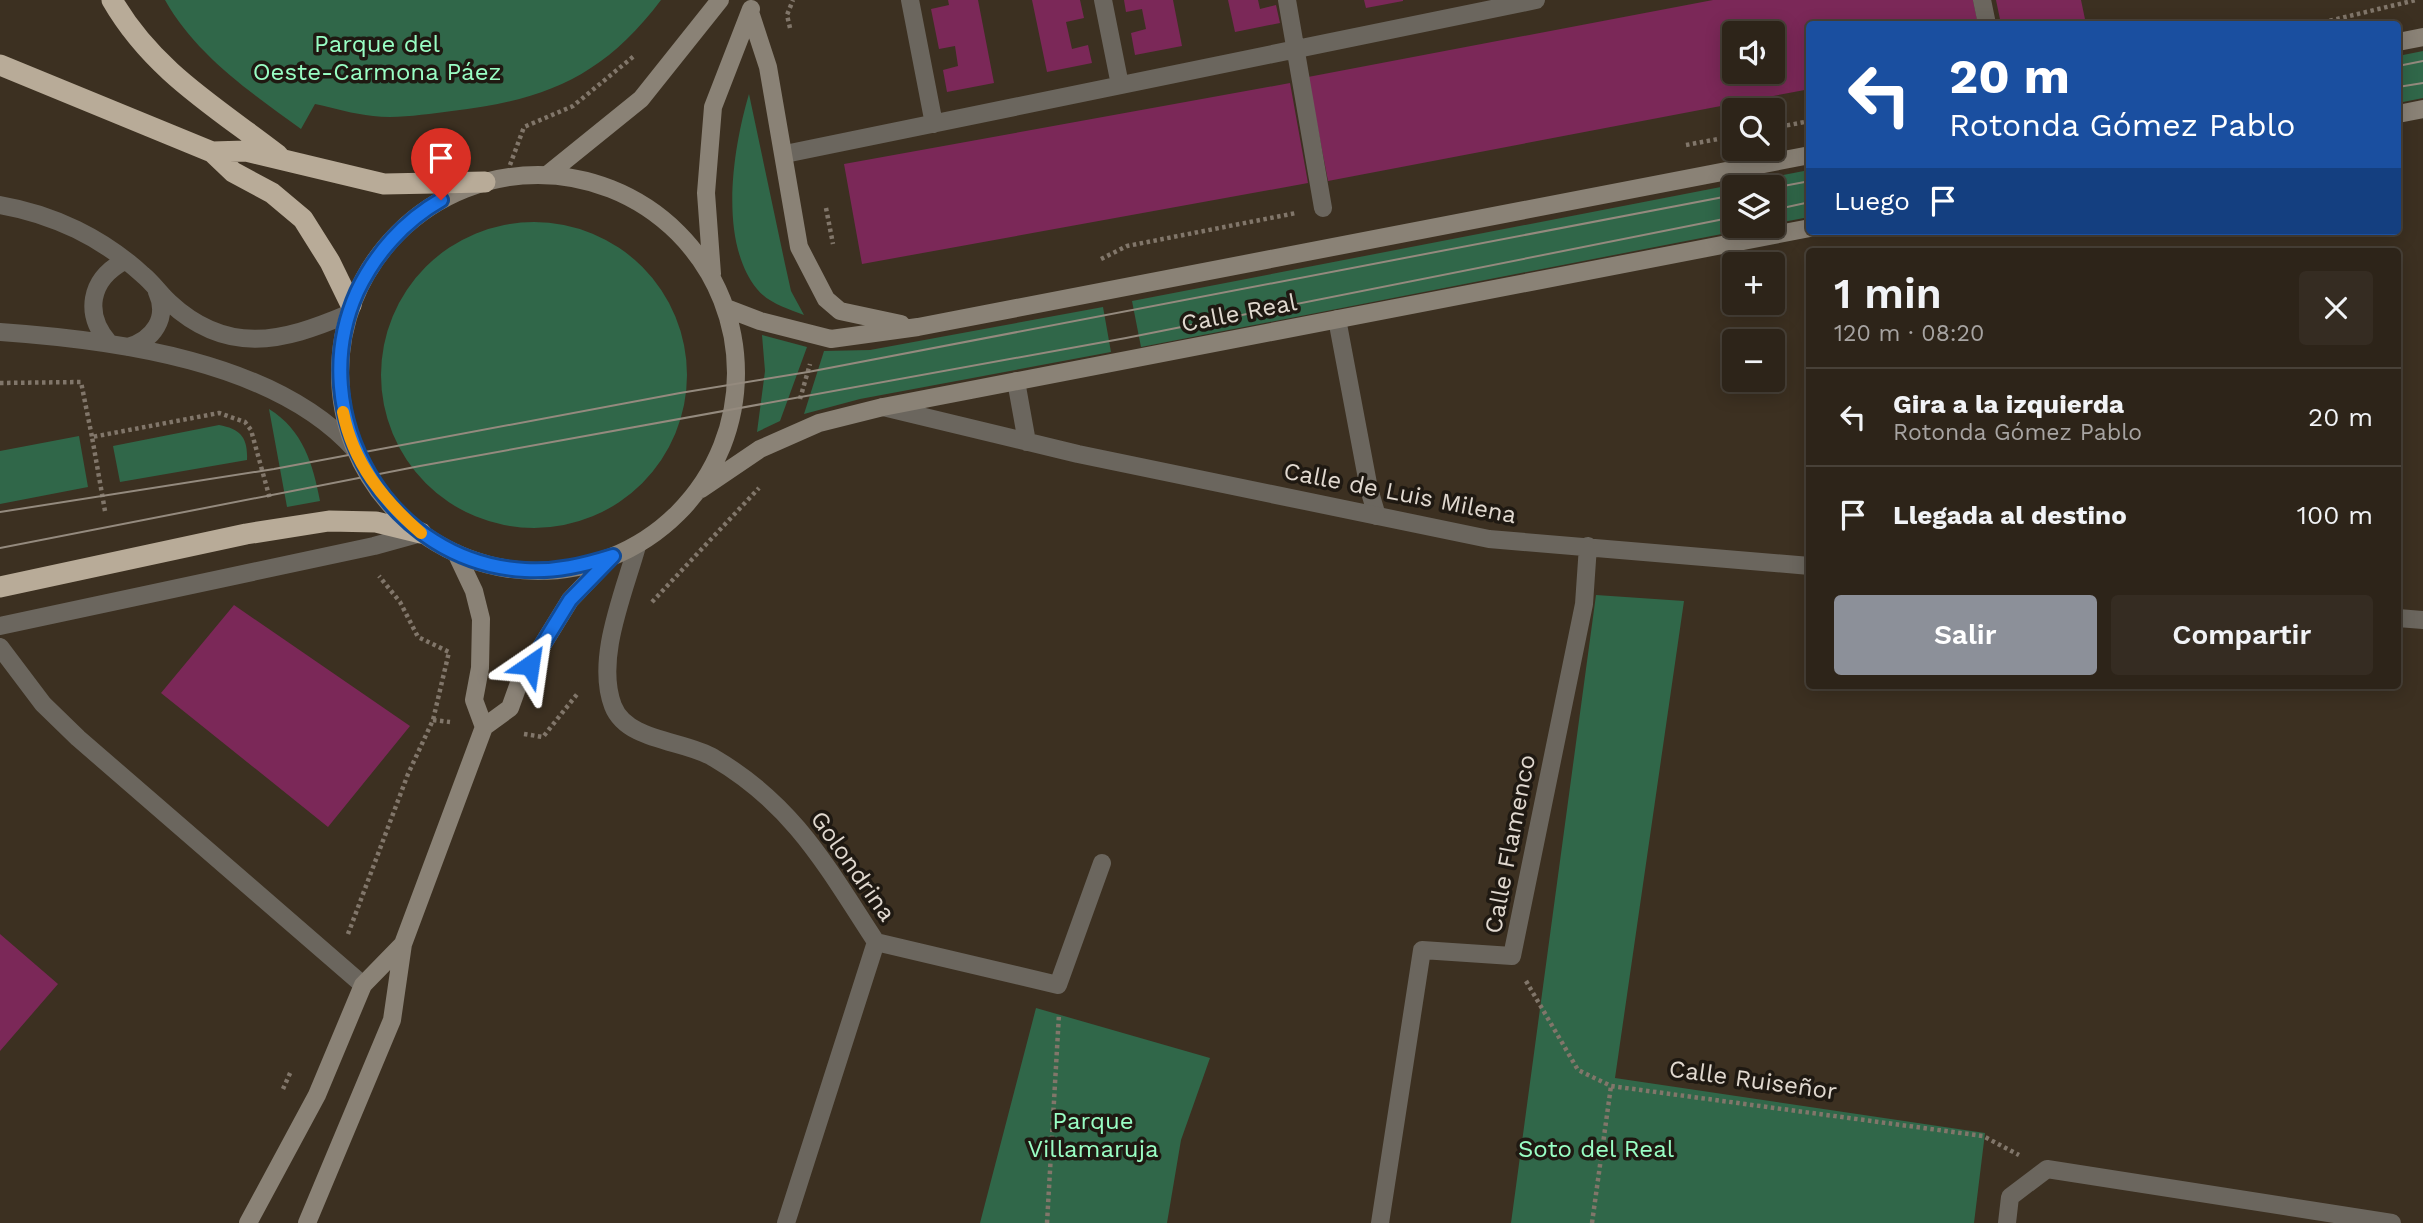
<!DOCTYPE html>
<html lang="es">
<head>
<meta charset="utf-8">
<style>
  :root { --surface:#2d2419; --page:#352c22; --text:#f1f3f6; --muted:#a7a4a2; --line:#484138; --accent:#8c9099 }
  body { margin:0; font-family:"Work Sans",sans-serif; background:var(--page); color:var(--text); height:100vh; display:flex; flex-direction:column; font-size:26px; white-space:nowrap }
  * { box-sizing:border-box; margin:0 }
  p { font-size:23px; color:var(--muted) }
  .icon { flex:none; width:38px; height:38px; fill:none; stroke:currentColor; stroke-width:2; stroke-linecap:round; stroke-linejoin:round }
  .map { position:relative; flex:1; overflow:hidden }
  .drawer { position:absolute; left:1806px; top:248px; width:595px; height:441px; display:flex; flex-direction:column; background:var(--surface); border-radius:7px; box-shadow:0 4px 18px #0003,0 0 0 2px var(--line) }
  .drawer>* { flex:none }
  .hud { position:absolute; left:1806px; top:21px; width:595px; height:214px; border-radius:7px; box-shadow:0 4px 18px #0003,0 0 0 2px var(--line); background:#1a4fa0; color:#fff; overflow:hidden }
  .buttons { position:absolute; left:1722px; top:21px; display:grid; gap:14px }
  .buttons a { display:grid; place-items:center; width:63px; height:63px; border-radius:7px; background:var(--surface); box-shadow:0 4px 18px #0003,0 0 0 2px var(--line); font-size:35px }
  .pin { position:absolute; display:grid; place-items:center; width:60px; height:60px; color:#fff; margin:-72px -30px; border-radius:50% 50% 50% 0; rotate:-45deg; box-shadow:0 0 7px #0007 }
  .pin .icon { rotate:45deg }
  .me { position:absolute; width:77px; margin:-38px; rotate:32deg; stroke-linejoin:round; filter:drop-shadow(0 0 5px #0008) }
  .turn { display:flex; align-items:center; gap:24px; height:147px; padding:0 28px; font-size:32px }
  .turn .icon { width:91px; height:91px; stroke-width:2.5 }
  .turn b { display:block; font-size:49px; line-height:60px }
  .then { display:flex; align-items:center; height:66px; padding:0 28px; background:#0003; gap:14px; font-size:26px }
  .round { display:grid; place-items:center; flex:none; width:74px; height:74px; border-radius:7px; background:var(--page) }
  .headline { display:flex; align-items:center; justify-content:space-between; height:119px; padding:0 28px }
  h1 { font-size:42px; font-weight:600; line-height:52px }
  .primary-button { display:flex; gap:14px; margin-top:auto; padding:14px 28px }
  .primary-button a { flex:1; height:80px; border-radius:7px; background:var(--accent); color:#fff; font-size:28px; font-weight:600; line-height:80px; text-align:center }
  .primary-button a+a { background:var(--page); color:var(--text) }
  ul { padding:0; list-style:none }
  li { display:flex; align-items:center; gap:21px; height:98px; padding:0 28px; border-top:2px solid var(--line) }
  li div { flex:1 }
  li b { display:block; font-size:26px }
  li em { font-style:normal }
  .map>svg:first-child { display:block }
  .green { fill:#306749 }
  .building { fill:#7b2858; fill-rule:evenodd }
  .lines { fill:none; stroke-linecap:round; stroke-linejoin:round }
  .path { stroke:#81766a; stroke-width:4.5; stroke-dasharray:3.5 3.5; stroke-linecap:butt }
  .lane { stroke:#6b665e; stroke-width:18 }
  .street { stroke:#6b665e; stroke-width:18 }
  .secondary { stroke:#8a8276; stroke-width:18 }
  .highway { stroke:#b8ab98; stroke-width:21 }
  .tram { stroke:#948a7e; stroke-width:2 }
  .route-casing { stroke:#114b97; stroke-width:18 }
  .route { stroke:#1a73e8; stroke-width:12 }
  .slow { stroke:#f59e0b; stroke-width:12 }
  .labels { text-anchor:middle; stroke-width:7; stroke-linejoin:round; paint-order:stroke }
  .park-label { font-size:24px; fill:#99fec4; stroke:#1f1912 }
  .street-label { font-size:24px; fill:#e1d9d0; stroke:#1f1912 }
</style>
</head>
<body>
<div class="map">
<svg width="2423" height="1223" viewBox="0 0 2423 1223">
  <rect width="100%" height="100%" fill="#3c3021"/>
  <path class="green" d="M165 0H661C603 77 545 100 452 111 427 114 398 119 373 116 353 114 334 108 315 104L301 129C250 92 196 55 165 0Z
    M2423 51V98L2398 103V56Z
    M749 94 785 264 791 291 804 315C788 309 768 303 757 289 718 241 733 148 749 94Z
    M1809 170V217L1773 224V187H1734V226H1763L1141 347 1132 301Z
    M381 375a153 153 0 1 1 306 0a153 153 0 1 1-306 0Z
    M1103 307 1111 352 860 399 804 414 824 351 870 350Z
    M762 335 807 347 780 421 757 432 765 371Z
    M269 409C303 430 313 464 320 501L287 507Z
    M219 425C241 429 248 438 247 460L120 482 113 446Z
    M79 436 88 487 0 504V451Z
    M1596 595 1684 601 1615 1078 1985 1133 1974 1223H1511Z
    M1036 1008 1210 1058 1181 1140 1167 1223H980Z"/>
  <path class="building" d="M948 0H978L994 83 947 92 943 70 958 66 955 46 939 49 931 9 949 5Z
    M1032 0H1080L1084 18 1066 22 1072 49 1088 45 1092 63 1047 72Z
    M1124 0H1173L1182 46 1135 55 1131 33 1146 29 1142 9 1126 12Z
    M1228 0H1258L1260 9 1276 5 1280 23 1235 32Z
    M1364 0H1403V1L1366 8Z
    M1713 0H1973L1978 24H1810V89L1328 181 1308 77ZM1734 33H1773V72H1734Z
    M1996 0H2081L2086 24H2001Z
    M1290 83 1308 183 862 264 844 164Z
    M234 605 410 726 328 827 161 693Z
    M0 934 58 984 0 1051Z"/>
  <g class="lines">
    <path class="path" d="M2316 24 2416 0
      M790 28 787 15 793 0
      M1773 128 1810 121
      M1686 145 1734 136
      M510 165 524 127 573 106 634 56
      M826 208 833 244
      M1101 259 1127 246 1296 213
      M0 383 81 382 92 437
      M800 399 810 364
      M105 511 92 437 219 413 245 422 251 430 270 499
      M652 602 759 488
      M433 720 450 722
      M524 734 543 737 578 693
      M348 934 408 774 433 720 449 652 418 637 400 602 379 576
      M1526 981 1578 1070 1611 1086 1983 1136 2019 1155
      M283 1089 291 1071
      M1047 1223 1059 1014
      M1592 1223 1611 1086"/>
    <path class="lane" d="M0 205C53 214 103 238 143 275 153 283 160 294 169 302 227 356 282 342 348 314
      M1337 319 1369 489 1377 516
      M0 332C115 340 275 361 355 450
      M109 343C84 314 89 280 124 261
      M128 347C153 340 169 318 157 292"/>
    <path class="street" d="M910 0 934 124
      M1103 0 1120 85
      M1287 0 1323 208
      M1982 0 1987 24
      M785 154 1536 0
      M1016 381 1027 442
      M883 407 1078 454 1489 539 1810 566
      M637 546C624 593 595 659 613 706 627 742 685 740 714 758 794 805 827 867 876 942L786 1223
      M2398 618 2423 620
      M0 626 374 546 421 533
      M0 647 43 704 78 738 363 985
      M876 942 1058 985 1102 863
      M1380 1223 1422 950 1512 956 1584 604 1588 546
      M2007 1223 2010 1197 2047 1169 2392 1223"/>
    <path class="secondary" d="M750 12 768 67 799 247 826 299 840 311 901 324
      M2398 42 2423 37
      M2398 114 2423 109
      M340 373a198 198 0 1 1 396 0a198 198 0 1 1-396 0Z
      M547 175 641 99 720 0
      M712 274 706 193 713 107 751 9
      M726 308 760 321 831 339 918 327 1810 155
      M701 489 760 449 819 423 883 407 1810 228
      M456 553 474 591 481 619 480 668 474 700 484 727
      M248 1223 317 1095 363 985 403 944
      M307 1223 392 1020 403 944 484 727 510 708 519 683 570 600 610 558"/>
    <path class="highway" d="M112 0C153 71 216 107 278 155
      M0 65 212 152 233 172 272 193 303 219 330 262 351 305
      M212 152 246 151 384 184 485 182
      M0 587 246 534 329 521 376 522 421 533"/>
    <path class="tram" d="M2398 66 2423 61
      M2398 87 2423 83
      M1773 188 1810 181
      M1773 210 1810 202
      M0 512 274 469 680 393 808 372 1734 195
      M0 548 420 466 1126 338 1734 217"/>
  </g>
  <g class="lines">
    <g class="route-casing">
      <path id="route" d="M441 200C404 221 375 254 357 292 302 415 389 563 525 570 556 572 584 565 613 556L570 600 530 665"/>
    </g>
    <use href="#route" class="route"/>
    <path class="slow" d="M343 412C353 463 383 500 421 533"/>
  </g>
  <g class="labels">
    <g class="park-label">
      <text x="377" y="52">Parque del<tspan x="377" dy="28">Oeste-Carmona Páez</tspan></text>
      <text x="1093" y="1129">Parque<tspan x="1093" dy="28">Villamaruja</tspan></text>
      <text x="1596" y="1157">Soto del Real</text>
    </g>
    <g class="street-label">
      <text transform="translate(1239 313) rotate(-11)" y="8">Calle Real</text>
      <text transform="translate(1400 493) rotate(11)" y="8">Calle de Luis Milena</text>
      <text transform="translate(1510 844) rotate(-79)" y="8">Calle Flamenco</text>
      <text transform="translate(853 866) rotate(55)" y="8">Golondrina</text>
      <text transform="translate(1753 1080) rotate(8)" y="8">Calle Ruiseñor</text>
    </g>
  </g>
</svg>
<div class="buttons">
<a><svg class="icon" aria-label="sound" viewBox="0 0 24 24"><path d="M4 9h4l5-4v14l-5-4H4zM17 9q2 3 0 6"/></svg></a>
<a><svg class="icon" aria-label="search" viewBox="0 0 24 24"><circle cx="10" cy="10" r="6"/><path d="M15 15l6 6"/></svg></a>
<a><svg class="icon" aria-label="layers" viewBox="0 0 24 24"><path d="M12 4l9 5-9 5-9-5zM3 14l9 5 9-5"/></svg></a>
<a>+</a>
<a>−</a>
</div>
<div class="pin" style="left:441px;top:200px;background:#d93025"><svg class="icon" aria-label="arrive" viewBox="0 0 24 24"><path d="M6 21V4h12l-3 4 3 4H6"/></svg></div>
<svg class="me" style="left:530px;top:665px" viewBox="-20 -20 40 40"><path d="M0-17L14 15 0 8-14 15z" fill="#1a73e8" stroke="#fff" stroke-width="4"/></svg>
<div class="hud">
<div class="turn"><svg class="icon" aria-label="left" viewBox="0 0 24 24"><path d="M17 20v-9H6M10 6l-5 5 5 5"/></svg><div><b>20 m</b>Rotonda Gómez Pablo</div></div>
<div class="then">Luego<svg class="icon" aria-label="arrive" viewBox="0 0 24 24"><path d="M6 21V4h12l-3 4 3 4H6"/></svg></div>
</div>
<section class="drawer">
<div class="headline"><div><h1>1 min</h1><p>120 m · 08:20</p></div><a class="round"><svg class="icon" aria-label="close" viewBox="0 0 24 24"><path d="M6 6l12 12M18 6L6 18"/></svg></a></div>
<ul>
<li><svg class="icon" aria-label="left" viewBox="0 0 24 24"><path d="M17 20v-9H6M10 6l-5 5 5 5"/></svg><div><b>Gira a la izquierda</b><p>Rotonda Gómez Pablo</p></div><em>20 m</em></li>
<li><svg class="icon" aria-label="arrive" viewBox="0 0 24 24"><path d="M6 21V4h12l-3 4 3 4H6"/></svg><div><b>Llegada al destino</b></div><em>100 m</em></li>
</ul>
<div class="primary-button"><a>Salir</a><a>Compartir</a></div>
</section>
</div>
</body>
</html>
